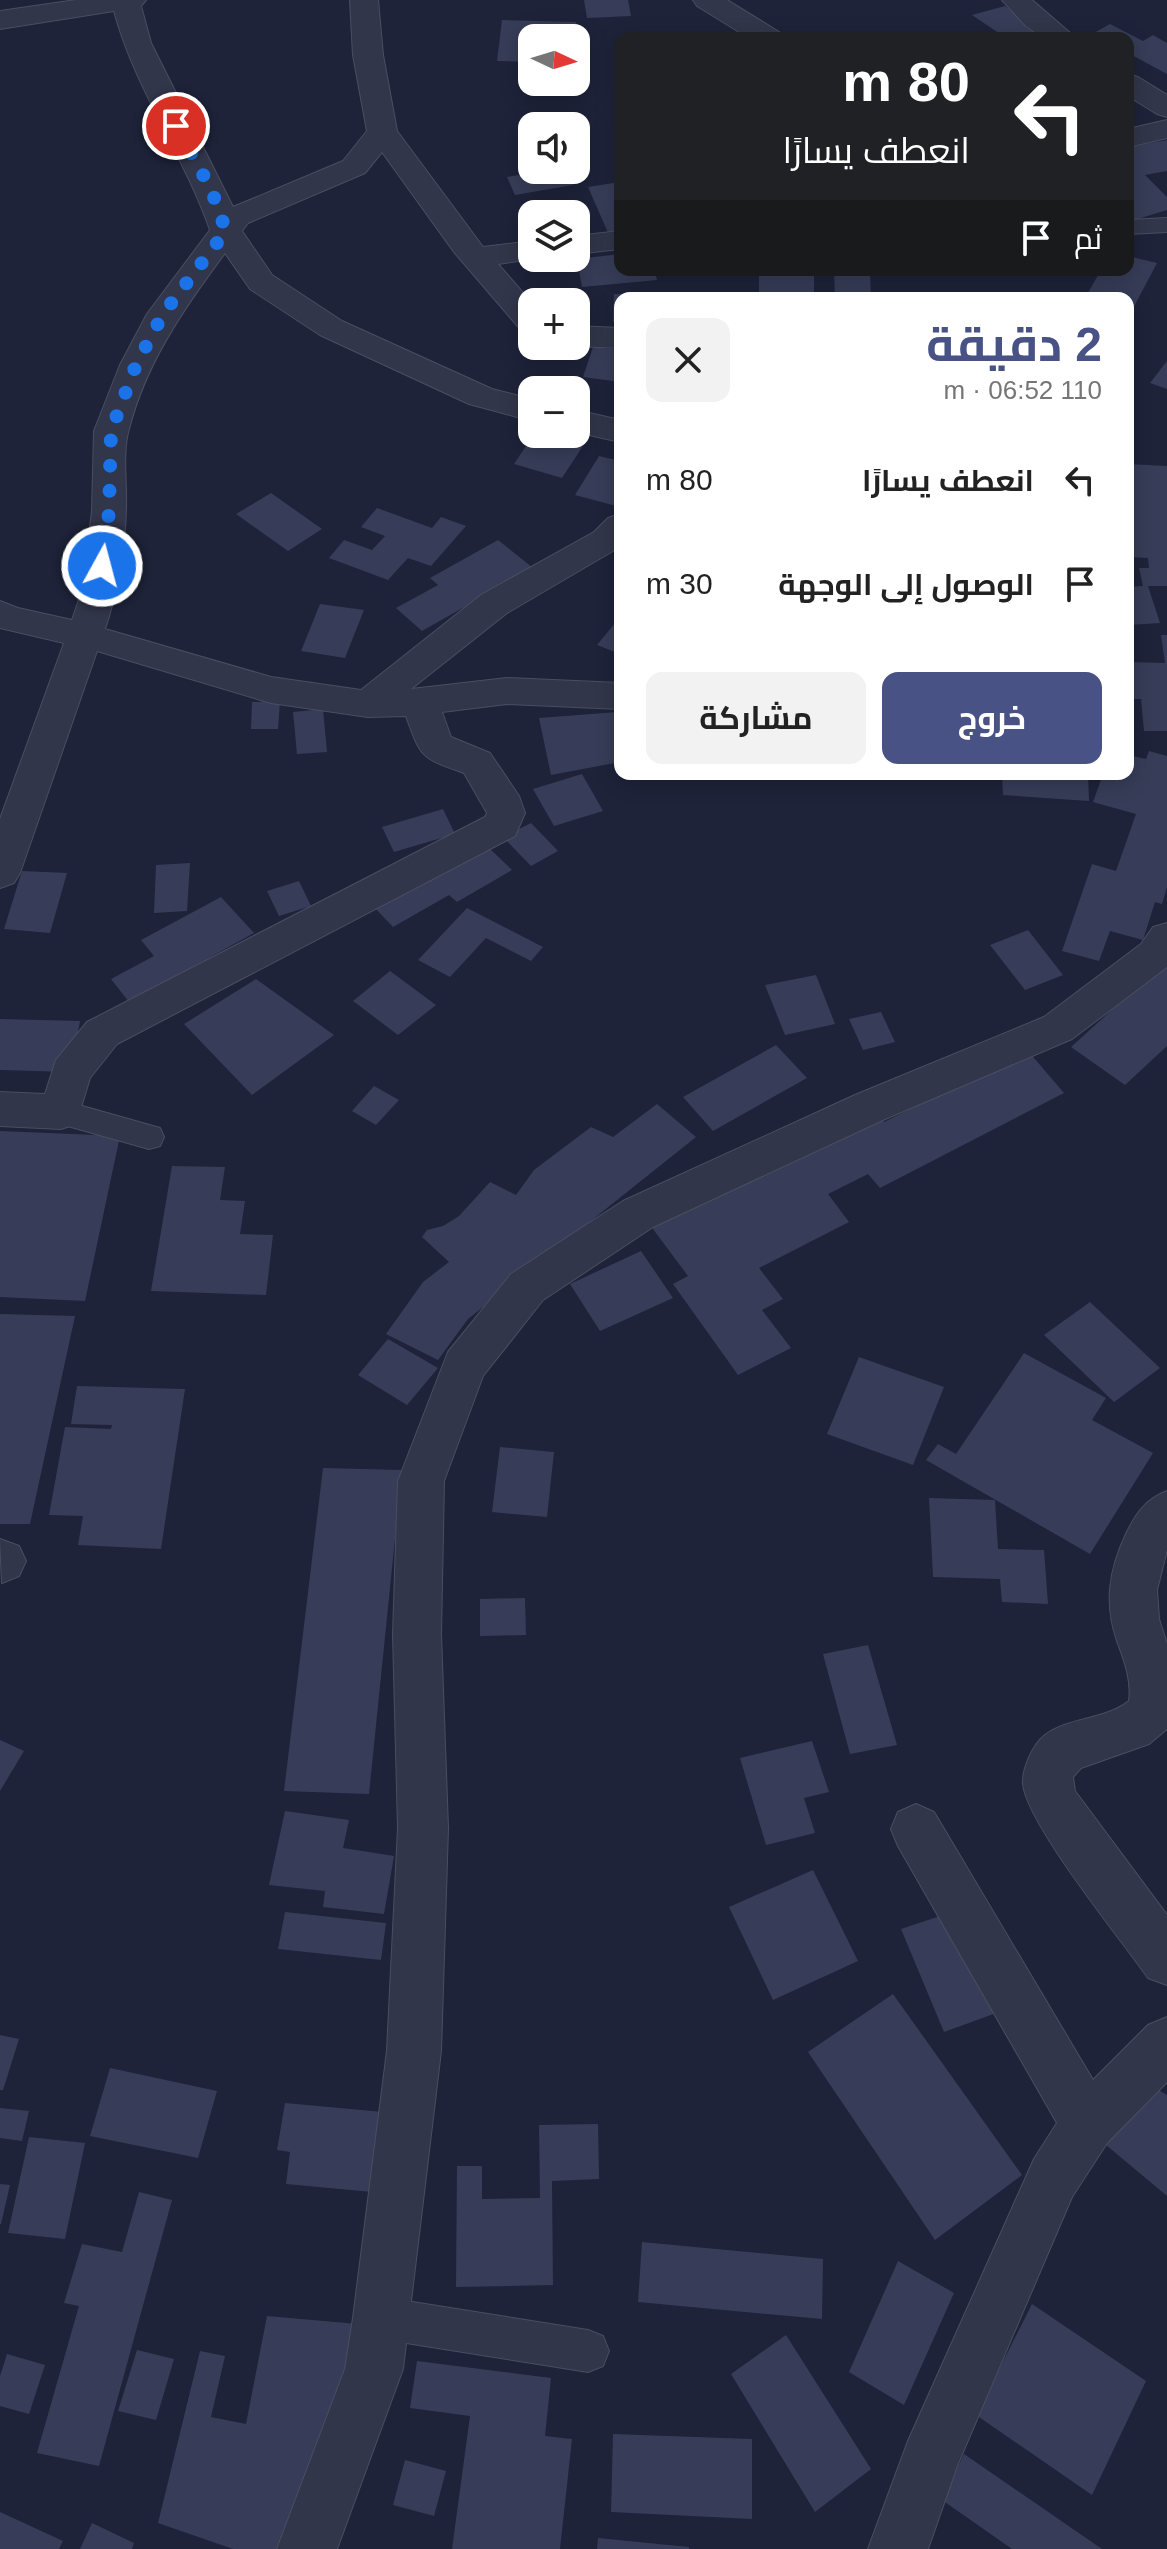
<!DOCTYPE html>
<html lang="ar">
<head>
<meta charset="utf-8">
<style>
  :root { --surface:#fff; --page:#f2f2f2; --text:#222; --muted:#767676; --accent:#495285 }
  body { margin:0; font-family:Helvetica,Cairo,sans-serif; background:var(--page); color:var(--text); direction:rtl; height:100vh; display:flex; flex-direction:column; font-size:30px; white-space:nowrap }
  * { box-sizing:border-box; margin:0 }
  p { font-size:26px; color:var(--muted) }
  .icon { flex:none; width:44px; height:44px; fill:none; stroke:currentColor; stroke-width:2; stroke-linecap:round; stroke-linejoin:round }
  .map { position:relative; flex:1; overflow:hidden; direction:ltr }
  .panel { position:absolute; left:614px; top:292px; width:520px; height:488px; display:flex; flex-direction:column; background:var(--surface); border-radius:16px; box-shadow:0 4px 20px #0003; direction:rtl }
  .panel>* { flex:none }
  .top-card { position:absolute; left:614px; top:32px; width:520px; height:244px; border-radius:16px; box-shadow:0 4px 20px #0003; direction:rtl; background:#202124; color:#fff; overflow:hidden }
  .needle { width:52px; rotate:94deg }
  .fabs { position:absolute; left:518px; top:24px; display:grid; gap:16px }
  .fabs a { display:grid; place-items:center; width:72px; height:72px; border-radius:16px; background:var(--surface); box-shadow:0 4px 20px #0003; font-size:40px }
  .pin { position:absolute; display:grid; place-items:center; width:68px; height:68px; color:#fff; margin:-34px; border:4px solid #fff; border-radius:50%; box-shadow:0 2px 8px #0007 }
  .me { position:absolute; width:88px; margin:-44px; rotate:7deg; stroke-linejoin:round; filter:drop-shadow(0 0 6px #0008) }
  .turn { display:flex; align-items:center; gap:28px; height:168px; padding:0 32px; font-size:36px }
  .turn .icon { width:104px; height:104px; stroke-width:2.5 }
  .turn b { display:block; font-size:56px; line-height:68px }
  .then { display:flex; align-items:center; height:76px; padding:0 32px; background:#0003; gap:16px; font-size:30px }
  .round { display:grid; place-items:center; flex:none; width:84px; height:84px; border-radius:16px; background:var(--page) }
  .overview { display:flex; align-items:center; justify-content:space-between; height:136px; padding:0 32px }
  h1 { font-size:48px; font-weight:700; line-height:60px; color:var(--accent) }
  .cta { display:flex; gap:16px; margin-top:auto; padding:16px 32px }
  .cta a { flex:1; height:92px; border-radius:16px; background:var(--accent); color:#fff; font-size:32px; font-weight:700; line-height:92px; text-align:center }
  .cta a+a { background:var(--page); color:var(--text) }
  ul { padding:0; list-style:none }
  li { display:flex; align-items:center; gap:24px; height:104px; padding:0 32px }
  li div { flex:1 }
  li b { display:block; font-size:30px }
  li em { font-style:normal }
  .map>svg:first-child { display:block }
  .building { fill:#373d58 }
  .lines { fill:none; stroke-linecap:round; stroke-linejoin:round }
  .service-casing { stroke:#4a4e62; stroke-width:2 }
  .minor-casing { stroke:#4a4e62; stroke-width:2 }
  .service { fill:#32364a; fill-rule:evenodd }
  .minor { fill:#32364a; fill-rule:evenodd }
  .route { stroke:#1a73e8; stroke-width:14; stroke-dasharray:0 25.2 }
</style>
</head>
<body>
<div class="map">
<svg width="1167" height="2549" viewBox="0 0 1167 2549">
  <rect width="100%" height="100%" fill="#1e233a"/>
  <path class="building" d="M584 0H628L631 16 587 18Z
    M1005 6 1049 38H1006L972 15Z
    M502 20 576 22 574 38H532V62L497 61Z
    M1110 24 1143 41 1153 35 1167 43V74L1128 53V38H1099L1092 34Z
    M1167 140V171L1145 175 1167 197V210L1128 222V147Z
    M549 170H566L573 185 515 195 507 177Z
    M620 182V233L609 235 588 187Z
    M620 254V270H654L657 280 582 287 577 259Z
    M1128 256 1157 263 1128 318V298H1085L1101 270H1128Z
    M759 270H814V298H759Z
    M834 270H870L871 298H835Z
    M614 294 684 295V298H620V322H613Z
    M593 347 620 350V382L583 377Z
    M1167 361V389L1150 383Z
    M576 424 594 429 562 478 514 464 534 434H576Z
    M599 456 620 461V507L575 495Z
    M1128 464 1167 466V586H1148L1160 623 1128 625V587L1143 586 1139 568H1149L1148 558 1128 557Z
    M271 493 322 529 288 551 236 514Z
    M377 508 432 528 441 517 466 526 431 566 408 558 388 580 329 558 344 540 372 550 385 536 361 527Z
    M498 540 533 568 422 631 396 608 438 585 430 578Z
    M320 604 364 610 345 658 301 651Z
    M620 617V654L597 645Z
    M1161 635H1167V731H1144L1141 699H1128V662L1165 663Z
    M280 701 278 729H251L252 702Z
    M323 709 327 752 297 754 293 712Z
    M618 712 620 762 551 775 539 718Z
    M1149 751 1167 756V887L1162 904 1155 902 1143 940 1110 931 1099 961 1062 951 1092 864 1116 871 1136 814 1093 802 1103 774H1128V755L1146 759Z
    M582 774 603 811 554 826 533 789Z
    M1002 774H1088L1089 801 1003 795Z
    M443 809 455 834 394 852 382 827Z
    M531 823 558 851 531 866 503 837Z
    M486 845 512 870 457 902 449 895 393 927 375 908Z
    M190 863 187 911 154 913 156 865Z
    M22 871 67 873 50 933 4 929Z
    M299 881 311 906 279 916 267 891Z
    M221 897 254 933 129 1002 111 979 154 956 141 940Z
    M467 908 543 947 531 961 486 938 450 977 418 960Z
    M1028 930 1063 975 1025 990 990 945Z
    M1167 960V1046L1125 1085 1071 1047Z
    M390 971 436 1005 398 1035 353 1001Z
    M816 975 835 1024 785 1035 765 985Z
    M256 979 334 1035 252 1095 184 1024Z
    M881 1012 895 1042 863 1050 849 1019Z
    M0 1019 80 1021 70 1072 0 1070Z
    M776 1045 807 1078 713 1131 683 1097Z
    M1028 1051 1064 1093 880 1188 868 1174 828 1194 849 1222 759 1268 783 1299 762 1310 791 1348 738 1375 673 1284 688 1276 650 1225 877 1113 884 1122Z
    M374 1086 399 1100 376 1125 352 1111Z
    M657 1104 696 1137 468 1319 438 1360 386 1334 423 1282 449 1262 422 1237 427 1230 443 1226 459 1216 490 1182 516 1195 534 1170 591 1127 613 1137Z
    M0 1131 120 1136 85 1301 0 1297Z
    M172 1166 225 1167 220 1200 245 1201 240 1234 273 1235 266 1295 151 1291Z
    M641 1251 673 1298 600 1331 570 1284Z
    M1090 1302 1160 1368 1114 1402 1044 1335Z
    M0 1314 75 1316 30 1524H0Z
    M388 1339 438 1368 407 1405 358 1375Z
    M1024 1353 1106 1398 1092 1420 1153 1453 1090 1554 926 1460 938 1444 956 1454Z
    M859 1357 944 1387 913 1465 827 1434Z
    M77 1386 185 1389 161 1549 78 1545 83 1516 49 1515 65 1427 111 1429 112 1425 71 1424Z
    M500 1447 554 1452 547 1517 492 1512Z
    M323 1468 402 1470 369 1794 284 1791Z
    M929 1498 995 1500 998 1549 1044 1550 1048 1604 1002 1602 1000 1579 933 1577Z
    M525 1598 526 1635 480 1636V1599Z
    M868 1645 897 1745 850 1754 823 1654Z
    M0 1740 24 1751 0 1791Z
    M812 1741 829 1792 804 1798 815 1833 766 1845 740 1758Z
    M285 1811 349 1820 343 1848 394 1856 384 1914 323 1907 325 1891 269 1885Z
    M813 1870 858 1961 773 2000 729 1907Z
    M955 1911 999 2012 944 2032 901 1929Z
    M285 1912 386 1923 381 1960 278 1949Z
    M893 1994 1022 2175 935 2240 808 2052Z
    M0 2035 19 2039 3 2090H0Z
    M110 2068 217 2091 198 2158 90 2136Z
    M1148 2084 1167 2095V2196L1106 2145Z
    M285 2103 394 2113 383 2193 286 2184 290 2152 277 2150Z
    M0 2108 29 2111 22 2141 0 2138Z
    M598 2124 599 2179 552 2181 553 2285 456 2287 457 2166H482V2199L540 2198 539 2125Z
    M29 2137 85 2143 65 2239 8 2233Z
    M0 2184 10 2185 1 2224H0Z
    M139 2192 172 2200 99 2466 37 2453 79 2306 64 2303 82 2244 122 2252Z
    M642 2242 823 2259 822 2319 638 2302Z
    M898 2261 954 2293 904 2405 849 2372Z
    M1032 2304 1146 2381 1092 2495 976 2415Z
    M267 2316 369 2325 291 2549H233L158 2523 200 2351 225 2356 211 2417 246 2424Z
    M786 2335 871 2469 815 2512 731 2374Z
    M137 2350 174 2359 156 2420 118 2411Z
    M7 2354 45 2365 29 2414 0 2406V2376Z
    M417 2361 551 2378 545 2436 572 2439 560 2549H452L470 2416 410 2408Z
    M613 2434 752 2439V2519L611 2512Z
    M964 2454 1102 2549H1012L942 2500Z
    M405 2460 446 2471 434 2516 393 2505Z
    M0 2512 63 2541 59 2549H0Z
    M92 2523 134 2543 132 2549H80Z
    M598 2538 689 2547V2549H597Z"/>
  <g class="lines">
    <g class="service-casing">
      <path id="service" d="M1167 218V232L1128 234V220Z
        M61 1100 160 1128 164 1137 160 1146 149 1149 50 1121 46 1112 50 1103Z
        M381 2297 588 2330 603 2336 609 2351 603 2366 588 2372 381 2339 366 2333 360 2318 366 2303Z"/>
    </g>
    <g class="minor-casing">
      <path id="minor" d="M76 0H146L141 6 151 43 233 207 343 161 367 131 353 55 350 0H378L383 55 397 131 483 247 532 241V258H538L498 264 532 303V333L521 330 454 252 382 152 365 173 248 223 242 231 272 275 342 321 492 389 532 399V421L469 404 320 335 250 289 225 253C185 307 146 362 129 429 122 453 127 483 126 508 125 549 118 590 105 629L271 677 361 690 481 595 594 532 608 518 620 514 618 548 507 613 411 689 507 678 620 683V709L507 704 442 712 451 737 490 753 519 796 525 813 515 836 117 1044 90 1078 76 1124 61 1129 0 1126V1092L45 1094 56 1060 87 1022 485 817 487 813 464 773C421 758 421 758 406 716L368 717 271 703 97 651 20 873 14 883 0 888V819L64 643 0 628V601L18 608 72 620 81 594 92 512 94 431 120 365 147 314 210 230C184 155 135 89 114 11L0 29V11Z
        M693 0H727L779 32 783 38H749L697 6Z
        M1002 0H1032L1076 38H1043L1026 26Z
        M1128 74 1138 77 1167 95V117L1157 114 1128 96Z
        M1167 120V138L1128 147V129Z
        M620 231V249L576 254V236Z
        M576 326 620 328V348L576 346Z
        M576 410 620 420V442L576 432Z
        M1167 923V967L1072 1039 885 1119 653 1227 543 1300 483 1376 444 1481 441 1634 448 1828 441 2051 409 2318 403 2369 337 2549H277L345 2369 353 2318 387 2051 398 1828 393 1634 398 1481 448 1352 511 1274 623 1201 855 1095 1044 1017 1141 944 1153 927Z
        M1167 1491V1550L1157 1590 1159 1619 1167 1644V1729L1149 1744 1081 1768 1073 1777 1075 1791 1167 1915V1985L1148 1978C1121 1939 1027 1824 1023 1784 1022 1769 1033 1744 1045 1735 1069 1717 1105 1720 1129 1701 1132 1680 1124 1660 1117 1641 1104 1603 1109 1570 1126 1534 1136 1513 1146 1499 1167 1491Z
        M0 1539 19 1546 26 1561 19 1576 2 1583Z
        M916 1804 934 1812 1093 2080 1148 2025 1167 2017V2082L1107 2143 1072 2197 957 2466 928 2549H868L908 2441 1034 2159 1057 2123 898 1846 891 1829 898 1812Z"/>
    </g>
    <use href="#service" class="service"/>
    <use href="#minor" class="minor"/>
  </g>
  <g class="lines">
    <path class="route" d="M102 566 109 512 111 431 136 365 163 314 226 231 211 189 176 126"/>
  </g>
</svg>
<div class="fabs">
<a><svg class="needle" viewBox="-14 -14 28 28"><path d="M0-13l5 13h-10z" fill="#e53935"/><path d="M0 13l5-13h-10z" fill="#767676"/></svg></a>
<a><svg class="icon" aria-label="sound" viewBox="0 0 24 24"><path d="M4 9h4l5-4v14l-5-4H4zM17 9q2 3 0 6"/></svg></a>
<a><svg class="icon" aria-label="layers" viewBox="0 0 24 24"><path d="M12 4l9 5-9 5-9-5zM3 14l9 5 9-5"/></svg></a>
<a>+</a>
<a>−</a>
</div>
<div class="pin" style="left:176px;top:126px;background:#d93025"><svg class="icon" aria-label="arrive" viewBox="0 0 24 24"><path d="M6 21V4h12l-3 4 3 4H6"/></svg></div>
<svg class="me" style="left:102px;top:566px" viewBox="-20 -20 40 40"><circle r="17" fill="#1a73e8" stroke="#fff" stroke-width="3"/><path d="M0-11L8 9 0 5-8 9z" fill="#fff"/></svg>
<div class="top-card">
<div class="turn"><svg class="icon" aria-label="left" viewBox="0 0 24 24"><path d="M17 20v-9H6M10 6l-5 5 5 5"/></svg><div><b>80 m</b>انعطف يسارًا</div></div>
<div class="then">ثم<svg class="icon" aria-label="arrive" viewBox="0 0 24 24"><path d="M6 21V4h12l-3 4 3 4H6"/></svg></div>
</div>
<section class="panel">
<div class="overview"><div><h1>2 دقيقة</h1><p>110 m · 06:52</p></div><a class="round"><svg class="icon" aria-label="close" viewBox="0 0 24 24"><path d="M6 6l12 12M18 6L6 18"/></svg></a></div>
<ul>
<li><svg class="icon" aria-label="left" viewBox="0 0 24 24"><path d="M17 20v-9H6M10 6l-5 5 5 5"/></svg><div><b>انعطف يسارًا</b></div><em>80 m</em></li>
<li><svg class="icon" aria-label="arrive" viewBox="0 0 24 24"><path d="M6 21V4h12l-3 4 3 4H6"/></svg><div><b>الوصول إلى الوجهة</b></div><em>30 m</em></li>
</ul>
<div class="cta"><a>خروج</a><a>مشاركة</a></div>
</section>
</div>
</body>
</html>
